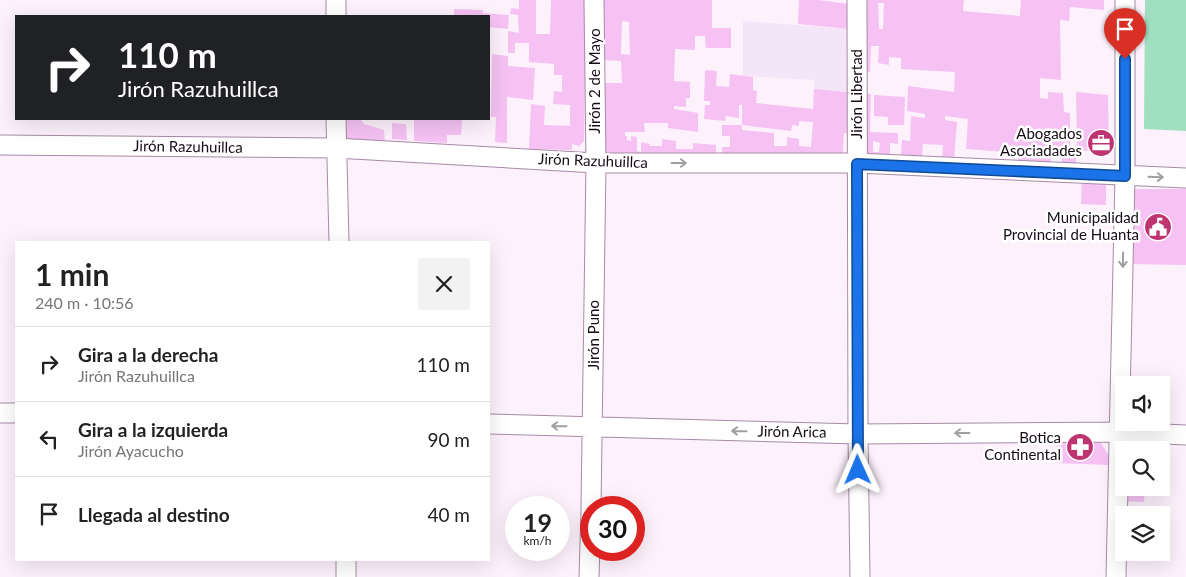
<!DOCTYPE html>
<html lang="es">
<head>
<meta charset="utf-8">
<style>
  :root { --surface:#fff; --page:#f2f2f2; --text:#222; --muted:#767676; --line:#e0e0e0 }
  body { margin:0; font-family:Lato,sans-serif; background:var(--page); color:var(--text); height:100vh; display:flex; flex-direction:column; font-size:19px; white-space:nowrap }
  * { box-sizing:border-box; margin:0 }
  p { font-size:16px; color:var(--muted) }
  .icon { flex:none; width:28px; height:28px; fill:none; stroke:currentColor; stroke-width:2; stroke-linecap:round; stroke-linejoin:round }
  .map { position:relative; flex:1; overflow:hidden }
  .sheet { position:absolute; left:15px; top:241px; width:475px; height:320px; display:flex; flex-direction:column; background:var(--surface); border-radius:0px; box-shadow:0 5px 20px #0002 }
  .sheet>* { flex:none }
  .hud { position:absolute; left:15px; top:15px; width:475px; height:105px; border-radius:0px; box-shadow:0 5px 20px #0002; background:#202124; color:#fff; overflow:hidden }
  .fabs { position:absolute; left:1115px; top:376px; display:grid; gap:10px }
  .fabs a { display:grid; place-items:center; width:55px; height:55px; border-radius:0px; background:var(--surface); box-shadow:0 5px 20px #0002; font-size:25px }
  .speed { position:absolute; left:505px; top:496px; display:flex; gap:10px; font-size:25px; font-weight:700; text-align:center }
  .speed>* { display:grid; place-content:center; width:65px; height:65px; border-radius:50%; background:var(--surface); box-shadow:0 5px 20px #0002; line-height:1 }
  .speed small { font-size:12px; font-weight:400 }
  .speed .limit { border:8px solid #d22; background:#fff; color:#111 }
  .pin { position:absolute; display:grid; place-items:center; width:42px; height:42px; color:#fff; margin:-51px -21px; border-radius:50% 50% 50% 0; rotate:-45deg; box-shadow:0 0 5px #0007 }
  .pin .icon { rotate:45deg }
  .me { position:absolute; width:55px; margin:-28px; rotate:359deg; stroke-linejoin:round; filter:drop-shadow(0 0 4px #0008) }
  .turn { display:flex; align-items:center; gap:18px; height:105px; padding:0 20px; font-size:22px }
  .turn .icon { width:65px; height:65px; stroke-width:2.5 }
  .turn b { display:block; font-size:35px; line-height:42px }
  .round { display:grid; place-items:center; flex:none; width:52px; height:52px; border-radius:0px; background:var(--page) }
  .headline { display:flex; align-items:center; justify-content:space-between; height:85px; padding:0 20px }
  h1 { font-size:30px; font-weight:700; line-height:38px }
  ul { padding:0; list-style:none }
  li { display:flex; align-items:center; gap:15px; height:75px; padding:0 20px; border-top:1px solid var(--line) }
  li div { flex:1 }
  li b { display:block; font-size:19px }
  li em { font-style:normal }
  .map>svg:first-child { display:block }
  .education { fill:#f4e5f9 }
  .green { fill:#a0e0c0 }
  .building { fill:#f5c2f3; fill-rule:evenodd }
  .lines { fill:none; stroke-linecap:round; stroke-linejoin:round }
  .minor-casing { stroke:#a68ba5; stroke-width:21 }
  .minor { stroke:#fff; stroke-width:19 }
  .oneway { stroke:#a29ea2 }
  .route-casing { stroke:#114b97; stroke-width:12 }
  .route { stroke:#1a73e8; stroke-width:9 }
  .labels { text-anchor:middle; stroke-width:5; stroke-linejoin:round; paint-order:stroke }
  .street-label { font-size:15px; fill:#160c16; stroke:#fff }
  .poi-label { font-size:15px; fill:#160c16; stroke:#fff; text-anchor:end }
</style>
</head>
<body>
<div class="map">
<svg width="1186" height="577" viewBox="0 0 1186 577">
  <rect width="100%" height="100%" fill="#fdf1fc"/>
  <path class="education" d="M743 21 849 29 847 92 814 89V80L743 76Z"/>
  <path class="green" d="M1145 0H1186V131L1144 129Z"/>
  <path class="building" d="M519 0H536V34H550L551 0H586L584 141 579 146 572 144V150L529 149 531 104 545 106 544 125 570 126V105L553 104 554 91 562 92V75H554V64L529 62V43H515V53H508V31L519 33 518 15 510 14 511 8 519 9Z
    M600 0H712V28H731V48H706L705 36H695V50L675 49 674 81 690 82V98H686V107L674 106V109L698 113V132L668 128V123H644L645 132H625V136H627V140L631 141V136L637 137V151L641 152V142L650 144 649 146H662V139L676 141V149H693V143L716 145V156H606V152H598V83H622L621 61 600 60ZM622 21 629 22 630 55 621 54Z
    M799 0H818L850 4 849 29 798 24Z
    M865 0H964L963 11 1020 16 1021 0H1104V10L1070 7 1069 21 1060 20 1061 80 1040 78V98L1048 99V92L1063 93 1064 112 1070 113V156H1076V171L1062 170V156L1051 155V170L1018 168V153L966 149 968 119 945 116V120L957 122 954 162 942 161 943 145 923 144 922 157 901 155 902 140 910 141 911 116 925 118V114L907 111 908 86 954 92 955 72 901 69V58L889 57V65L878 63 879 46H871L870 72 861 71ZM878 3H884L883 29H879Z
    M454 9 483 10V13L509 15 508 29 489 27V16H454Z
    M492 54 508 56V66L535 68 533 100 507 97V143L495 142 496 117H491Z
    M705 70 717 71 716 86 729 87 730 74 753 77V90L757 91 756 103 813 109 814 89 847 92V133H844L843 153 838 156 759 158V154L743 153V158L722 157V147H730V136H722V125H742V130L774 133V146H787V137L799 139V146L811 147 813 122 799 121V126L792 125 791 131 742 125V105H739V118L726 116 725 121 704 119 705 105H710V101H704Z
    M1076 92 1108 95 1109 150 1077 151Z
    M864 93 871 94 870 132 898 133V144L890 143V161L861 160ZM873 141 880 143 879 152H873Z
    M874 95 905 97 904 125H888V117L874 116Z
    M343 119H360L364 124 384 130 385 144 350 142 343 136Z
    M414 119H462L461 135H447V143L414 141Z
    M392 123 406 124 407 140 392 139Z
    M1082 180 1106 181V205L1081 204Z
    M1130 189H1186V265L1128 264Z
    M1057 439 1099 440 1108 454V465L1056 463Z
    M1123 441 1169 444 1168 468H1161V450H1124V488H1145L1144 502 1119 501Z"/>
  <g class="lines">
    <g class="minor-casing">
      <path id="minor" d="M857 0 858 434 860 577
        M336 16V0
        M336 119 339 242
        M0 145 336 148 596 163H857L1186 178
        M0 413H16
        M489 424 858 434 1119 432 1186 435
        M591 508 596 163 594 0
        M346 560V577
        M589 577 591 512
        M1116 577 1125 176V0"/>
    </g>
    <use href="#minor" class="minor"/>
  </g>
  <defs><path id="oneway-shaft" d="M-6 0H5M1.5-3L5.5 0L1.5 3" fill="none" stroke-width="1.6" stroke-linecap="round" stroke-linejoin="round" transform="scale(1.25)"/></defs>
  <g class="oneway">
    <use href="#oneway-shaft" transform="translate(679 163)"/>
    <use href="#oneway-shaft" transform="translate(1156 177) rotate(2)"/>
    <use href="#oneway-shaft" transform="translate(1123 260) rotate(91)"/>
    <use href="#oneway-shaft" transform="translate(559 426) rotate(-179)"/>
    <use href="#oneway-shaft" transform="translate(739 431) rotate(-179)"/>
    <use href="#oneway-shaft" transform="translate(962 433) rotate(180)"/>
  </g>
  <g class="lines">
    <g class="route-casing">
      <path id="route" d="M858 470 857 164 1125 176V59"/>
    </g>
    <use href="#route" class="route"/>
  </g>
  <defs>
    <g id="office-disc" transform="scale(1.4375)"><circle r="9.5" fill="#bd3470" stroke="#fff"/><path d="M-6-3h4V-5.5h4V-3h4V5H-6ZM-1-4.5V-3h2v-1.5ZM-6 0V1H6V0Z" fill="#fff"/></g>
    <g id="civic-disc" transform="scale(1.4375)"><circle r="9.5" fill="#bd3470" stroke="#fff"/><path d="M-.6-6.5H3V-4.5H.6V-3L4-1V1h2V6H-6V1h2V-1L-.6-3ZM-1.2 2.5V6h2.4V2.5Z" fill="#fff"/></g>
    <g id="pharmacy-disc" transform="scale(1.4375)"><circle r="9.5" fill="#bd3470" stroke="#fff"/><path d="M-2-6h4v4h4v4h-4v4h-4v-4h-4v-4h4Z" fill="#fff"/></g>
  </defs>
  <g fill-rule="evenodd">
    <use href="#office-disc" x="1101" y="143"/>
    <use href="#civic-disc" x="1158" y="227"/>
    <use href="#pharmacy-disc" x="1080" y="447"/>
  </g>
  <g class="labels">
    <g class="street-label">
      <text transform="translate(595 81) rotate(-90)" y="5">Jirón 2 de Mayo</text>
      <text transform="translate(857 94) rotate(-90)" y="5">Jirón Libertad</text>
      <text transform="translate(188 147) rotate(1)" y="5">Jirón Razuhuillca</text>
      <text transform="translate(593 161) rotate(2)" y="5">Jirón Razuhuillca</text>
      <text transform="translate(594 335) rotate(-90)" y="5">Jirón Puno</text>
      <text transform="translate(792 432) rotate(1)" y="5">Jirón Arica</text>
    </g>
    <g class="poi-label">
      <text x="1082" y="139">Abogados<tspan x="1082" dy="17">Asociadades</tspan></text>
      <text x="1139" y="223">Municipalidad<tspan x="1139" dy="17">Provincial de Huanta</tspan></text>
      <text x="1061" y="443">Botica<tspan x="1061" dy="17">Continental</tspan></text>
    </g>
  </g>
</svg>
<div class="fabs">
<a><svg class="icon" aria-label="sound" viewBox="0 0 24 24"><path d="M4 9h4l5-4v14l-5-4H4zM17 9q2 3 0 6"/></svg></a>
<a><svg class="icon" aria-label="search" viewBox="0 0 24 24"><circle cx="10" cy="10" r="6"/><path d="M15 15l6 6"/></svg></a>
<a><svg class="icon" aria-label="layers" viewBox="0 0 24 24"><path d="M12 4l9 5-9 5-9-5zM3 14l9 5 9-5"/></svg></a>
</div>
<div class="speed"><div>19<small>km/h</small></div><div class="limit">30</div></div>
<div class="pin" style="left:1125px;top:59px;background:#d93025"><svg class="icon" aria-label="arrive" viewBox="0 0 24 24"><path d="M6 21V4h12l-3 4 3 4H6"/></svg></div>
<svg class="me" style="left:858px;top:470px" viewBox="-20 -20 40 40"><path d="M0-17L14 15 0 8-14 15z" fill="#1a73e8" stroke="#fff" stroke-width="4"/></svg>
<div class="hud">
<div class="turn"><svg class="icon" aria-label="right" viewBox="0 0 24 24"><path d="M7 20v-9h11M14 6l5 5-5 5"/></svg><div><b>110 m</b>Jirón Razuhuillca</div></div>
</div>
<section class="sheet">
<div class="headline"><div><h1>1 min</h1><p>240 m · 10:56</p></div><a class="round"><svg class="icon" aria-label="close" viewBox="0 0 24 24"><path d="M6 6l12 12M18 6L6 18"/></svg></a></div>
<ul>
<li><svg class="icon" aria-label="right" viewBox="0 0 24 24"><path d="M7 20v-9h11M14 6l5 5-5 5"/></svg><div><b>Gira a la derecha</b><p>Jirón Razuhuillca</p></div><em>110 m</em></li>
<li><svg class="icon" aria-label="left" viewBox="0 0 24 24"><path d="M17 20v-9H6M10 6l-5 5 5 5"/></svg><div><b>Gira a la izquierda</b><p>Jirón Ayacucho</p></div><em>90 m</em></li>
<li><svg class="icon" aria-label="arrive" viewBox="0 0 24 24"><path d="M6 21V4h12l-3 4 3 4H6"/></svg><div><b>Llegada al destino</b></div><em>40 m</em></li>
</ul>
</section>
</div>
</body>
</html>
